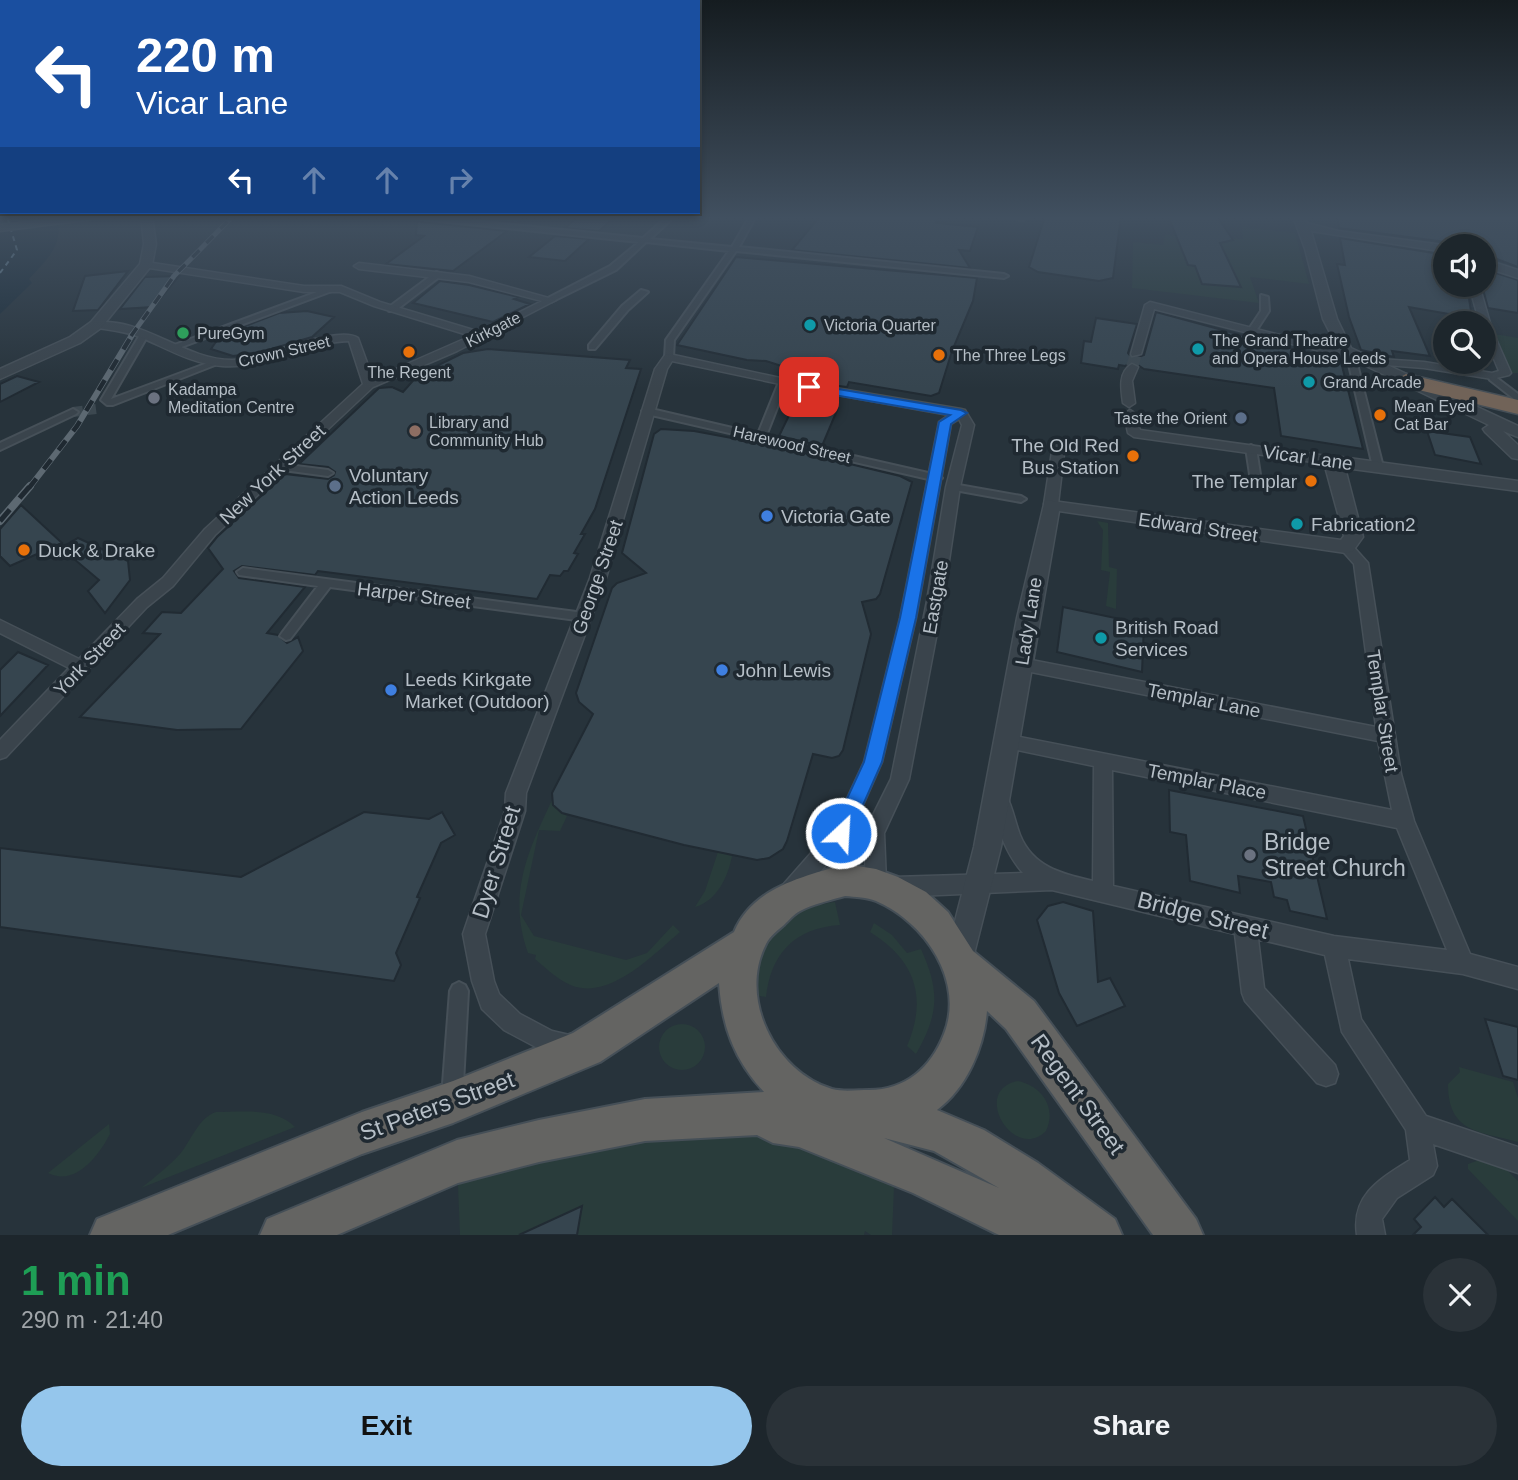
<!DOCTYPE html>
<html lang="en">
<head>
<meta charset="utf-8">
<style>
  :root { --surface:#1d262c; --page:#2a3238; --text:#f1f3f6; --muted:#a0a5a9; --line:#3b4348; --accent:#95c6ec }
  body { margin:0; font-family:Helvetica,sans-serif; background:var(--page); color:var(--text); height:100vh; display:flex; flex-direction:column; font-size:26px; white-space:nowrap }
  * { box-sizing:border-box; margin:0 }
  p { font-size:23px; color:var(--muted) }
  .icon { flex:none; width:38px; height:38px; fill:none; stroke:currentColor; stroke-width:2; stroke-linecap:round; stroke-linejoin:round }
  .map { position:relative; height:1235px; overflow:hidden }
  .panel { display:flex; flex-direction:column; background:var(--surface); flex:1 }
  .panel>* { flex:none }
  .top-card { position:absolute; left:0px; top:0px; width:700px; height:214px; box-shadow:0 4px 10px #0003,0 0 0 2px var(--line); background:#1a4fa0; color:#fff; overflow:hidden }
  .buttons { position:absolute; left:1433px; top:234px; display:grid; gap:14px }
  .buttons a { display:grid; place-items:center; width:63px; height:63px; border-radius:50%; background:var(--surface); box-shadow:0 4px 10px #0003,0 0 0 2px var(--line); font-size:35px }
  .pin { position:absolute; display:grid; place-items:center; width:60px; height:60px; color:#fff; margin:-30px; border-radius:14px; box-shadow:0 4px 10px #0006 }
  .me { position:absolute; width:77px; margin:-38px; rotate:25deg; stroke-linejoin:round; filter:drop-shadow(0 0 5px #0008) }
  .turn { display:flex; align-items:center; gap:24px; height:147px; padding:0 21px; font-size:32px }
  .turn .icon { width:91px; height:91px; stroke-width:2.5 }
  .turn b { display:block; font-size:49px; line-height:60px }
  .lanes { display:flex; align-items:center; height:66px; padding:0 21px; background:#0003; justify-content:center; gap:35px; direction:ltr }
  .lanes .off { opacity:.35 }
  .round { display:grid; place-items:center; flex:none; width:74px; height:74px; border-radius:37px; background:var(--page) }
  .headline { display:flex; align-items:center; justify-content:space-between; height:119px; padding:0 21px }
  h1 { font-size:42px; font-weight:700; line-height:52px; color:#1e9e55 }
  .primary-button { display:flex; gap:14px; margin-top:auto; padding:14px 21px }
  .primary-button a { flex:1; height:80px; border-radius:42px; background:var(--accent); color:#111; font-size:28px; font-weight:700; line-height:80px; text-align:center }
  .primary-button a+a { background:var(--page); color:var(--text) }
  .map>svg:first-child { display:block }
  .green { fill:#293c3b; fill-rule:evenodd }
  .water { fill:#1b2c38 }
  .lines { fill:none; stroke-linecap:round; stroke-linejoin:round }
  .ferry { stroke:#738fa2; stroke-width:2; stroke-dasharray:5 4.5; stroke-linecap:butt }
  .building { fill:#36454f; stroke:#212b33; stroke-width:2 }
  .pedestrian-tunnel { stroke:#3c4850; stroke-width:10; stroke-dasharray:10 4.5; stroke-linecap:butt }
  .minor-tunnel { stroke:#3c4850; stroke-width:12; stroke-dasharray:12 6; stroke-linecap:butt }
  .pedestrian-casing { stroke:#465058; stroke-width:4 }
  .minor-casing { stroke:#465058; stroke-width:3 }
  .tertiary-casing { stroke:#465058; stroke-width:3 }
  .trunk-casing { stroke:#454f57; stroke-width:4 }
  .motorway-casing { stroke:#454f57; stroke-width:3 }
  .pedestrian { fill:#3a444c; fill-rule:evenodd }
  .minor { fill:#3a444c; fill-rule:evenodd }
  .tertiary { fill:#3a444c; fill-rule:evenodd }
  .trunk { fill:#646462; fill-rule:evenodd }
  .motorway { fill:#716358; fill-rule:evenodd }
  .rail-far2-casing { stroke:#5d6972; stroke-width:5 }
  .rail-far1-casing { stroke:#5d6972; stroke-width:6 }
  .rail-casing { stroke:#5d6972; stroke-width:8 }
  .rail-far2 { stroke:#1f2931; stroke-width:3.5; stroke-dasharray:10; stroke-linecap:butt }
  .rail-far1 { stroke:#1f2931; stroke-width:4.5; stroke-dasharray:12; stroke-linecap:butt }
  .rail { stroke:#1f2931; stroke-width:5; stroke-dasharray:15; stroke-linecap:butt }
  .route { fill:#1a73e8; stroke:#114b97; stroke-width:2 }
  .culture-dot { fill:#0f9aa8; stroke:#1f2931; stroke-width:2.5 }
  .leisure-dot { fill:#2e9e5b; stroke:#1f2931; stroke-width:2.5 }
  .food-dot { fill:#e8710a; stroke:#1f2931; stroke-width:2.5 }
  .worship-dot { fill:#6b7280; stroke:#1f2931; stroke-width:2.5 }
  .service-dot { fill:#5c6f8a; stroke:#1f2931; stroke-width:2.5 }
  .education-dot { fill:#8d6e63; stroke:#1f2931; stroke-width:2.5 }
  .shop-dot { fill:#3f7fe0; stroke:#1f2931; stroke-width:2.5 }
  .labels { text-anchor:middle; stroke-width:7; stroke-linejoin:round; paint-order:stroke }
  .far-poi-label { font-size:16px; fill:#b6bfc7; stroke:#1f2931; text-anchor:start }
  .far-street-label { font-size:16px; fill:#b6bfc7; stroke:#1f2931 }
  .poi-label { font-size:19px; fill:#b6bfc7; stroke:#1f2931; text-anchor:start }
  .street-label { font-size:19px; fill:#b6bfc7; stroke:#1f2931 }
  .near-poi-label { font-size:23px; fill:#b6bfc7; stroke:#1f2931; text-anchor:start }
  .near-street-label { font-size:23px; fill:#b6bfc7; stroke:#1f2931 }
</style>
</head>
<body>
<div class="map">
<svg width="1518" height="1235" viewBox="0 0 1518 1235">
  <rect width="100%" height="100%" fill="#27333b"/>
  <path class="green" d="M1242 227 1295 233 1309 284 1250 277 1259 303 1132 288 1133 242 1163 245 1165 235 1243 239ZM1187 263 1238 282 1241 287 1202 284 1195 266Z
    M1489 333 1518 338V373H1505Z
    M1097 521 1108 523 1109 567 1117 569 1116 609 1106 606 1110 572 1101 570 1103 530Z
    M553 798 560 812 567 816 560 831 539 830 521 915 534 936 626 960 647 953 673 925 680 932C654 954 613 997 576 987 561 983 547 969 535 959L536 955 528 953C507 894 528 851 553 798Z
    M718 852 732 856C728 877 717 901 695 907L705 891Z
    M835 902 840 925C795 928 771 953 766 997L754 995C756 983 756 968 759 957 769 924 803 906 835 902Z
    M874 923 892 935 907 953 921 949C940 991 939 1014 916 1054L907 1046C928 997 915 960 870 932Z
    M659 1047a23 23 0 1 1 46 0a23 23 0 1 1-46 0Z
    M1459 1067 1513 1082 1518 1098V1142C1479 1131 1448 1133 1448 1084L1460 1072Z
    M1018 1081C1042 1086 1057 1108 1046 1131 1014 1163 970 1090 1018 1081Z
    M216 1112C241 1112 276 1107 295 1127L141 1188C155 1177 168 1167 180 1154 191 1141 198 1118 216 1112Z
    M692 1116 895 1164 892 1235H871L865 1231 864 1235H577L582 1207 519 1235H460L457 1162Z
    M109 1124 110 1134C99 1155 76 1187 48 1173Z
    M1485 1158 1505 1168 1518 1181V1221L1468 1169V1164Z"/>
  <path class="water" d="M0 216 58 218C62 247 48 258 29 279L32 283 0 314Z"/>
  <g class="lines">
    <path class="ferry" d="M0 273 17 250 7 216"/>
  </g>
  <path class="building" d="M452 216H526L517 223Z
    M579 216H616L599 231 565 228Z
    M820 216H939L936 223 978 227 970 251 959 250 970 268 792 250Z
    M1045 216H1121L1113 278 1099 281 1038 272 1029 267Z
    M1168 216H1217L1233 240 1220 243 1241 287 1202 284 1195 266 1188 265Z
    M1337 216H1518V267L1484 254V247L1339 228Z
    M420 221 421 222 507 231 453 271 386 264 424 236 416 235 417 222Z
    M555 236 589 239 565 261 529 257Z
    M1340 238 1446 255V285H1467L1472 318 1409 307 1430 356 1392 351 1394 357 1361 350 1349 317 1337 264 1345 265Z
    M736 257 977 278 973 301 952 351 939 393 931 396 849 382 847 387 831 385 806 368 794 370 766 361 747 360 677 345Z
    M1486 270 1518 280V313L1488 308 1482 285H1490Z
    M128 271 98 310 73 311 85 276Z
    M179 276 153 307 120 309 145 277Z
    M440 281 469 285 518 297 514 299 530 304 493 322 413 303Z
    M307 311 334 317 312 337 261 352 233 356 211 349 220 336 279 313Z
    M1156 312 1341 362 1363 449 1281 436 1274 388 1144 369 1133 362 1125 366 1119 365 1118 369 1081 363 1084 341 1091 342 1096 318 1137 324 1128 353 1133 359 1144 355Z
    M488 349 630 360 626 368 641 369 595 509 581 534H585L574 553 578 554 568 571H564L560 576 550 575 537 599 318 571 315 575 242 566 234 571 239 578 305 587 267 633 278 635 287 643 298 637 303 651 241 729 177 730 80 717 160 634 143 633 162 612 181 613 223 569 208 548 217 537 285 474 328 479 334 475 335 472 328 467 299 464 379 388 392 387 403 392 418 375 463 353Z
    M17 376 39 382 0 402V384Z
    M797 399 838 408 822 446 779 436Z
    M661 429 694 431 775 446 900 476 912 482 880 594 876 599 862 602 871 634 843 750 839 756 832 758 813 754 787 841 783 849 769 858 757 860 684 845 562 813 553 805 552 793 593 714 579 702 576 693 612 588 617 583 646 573 622 553 654 434Z
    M1427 431 1470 437 1481 464 1435 455Z
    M21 505 62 543 10 566 0 556V529Z
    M78 538 128 561 130 580 105 613 88 591 99 580 61 548Z
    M1063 607 1144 624 1142 672 1057 652Z
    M18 652 48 665 0 716V670Z
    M1169 790 1303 816 1327 919 1290 911 1287 900 1274 897 1271 882 1238 876 1240 893 1190 881 1186 835 1170 832Z
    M364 812 429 819 442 812 455 835 441 843 417 897 420 898 396 953 401 965 394 981 0 927V848L241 877Z
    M1063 902 1093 911 1098 982 1110 978 1125 1006 1077 1026 1059 993 1037 920 1048 906Z
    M1485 1019 1518 1027V1080L1503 1076Z
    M1435 1197 1444 1207 1452 1199 1488 1235H1413L1421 1227 1414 1219Z
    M582 1206 577 1235H519Z"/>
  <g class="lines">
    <path class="pedestrian-tunnel" d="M73 412 96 409"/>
    <path class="minor-tunnel" d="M1132 367 1136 354"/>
    <g class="pedestrian-casing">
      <path id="pedestrian" d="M424 216 643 238 668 216H675L650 239 732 247 750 216H756L739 247 1004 274 1008 276 1004 278 736 251 674 340 673 357 669 360 665 357 666 340 729 251 646 242 616 270 551 302H548V298L610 266 639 242 421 219V217Z
        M1001 216H1023L1026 218 1023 220Z
        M436 272 443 274 395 311H389V307Z
        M325 289 332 291 176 349 169 347Z
        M641 290 648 292 628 310 595 349H589V345L622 306Z
        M1261 295 1268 297 1269 311 1256 331H1250L1249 329 1261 311Z
        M141 333 148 335 111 399 213 361 220 363 113 405H107L101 400Z
        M1351 353 1355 356 1383 467 1378 470 1373 467 1347 356Z
        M1493 375 1518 394V402L1490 380 1489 378Z
        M783 379 787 382 766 436 937 475 942 478 937 481 647 414 642 411 647 408 758 434 779 382Z
        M73 409 78 412 76 414 0 450V443Z
        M1251 445 1256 448 1261 481 1256 484 1251 481 1246 448Z
        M280 464 328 470 333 473 328 476 276 469V465Z
        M953 484 1021 496 1026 499 1021 502 949 489V485Z
        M243 568 584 613 590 617 584 621 330 587 290 639 286 640 280 636 282 633 318 586 239 575 237 572Z
        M459 982 465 985 468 991 463 1084 460 1091 453 1094 446 1091 443 1084 450 991 453 985Z"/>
    </g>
    <g class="minor-casing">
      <path id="minor" d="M88 216H117L0 231V225Z
        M396 216H432C424 220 404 220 396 216Z
        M1484 256 1491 257 1493 259 1484 262Z
        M146 262 304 286H341L380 302 480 332 542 301 469 282 359 269 354 266 359 263 469 276 556 300 457 351 373 387 215 535 173 586 147 607 6 757 0 759V740L69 668 0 633V620L79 659 137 599 163 578 205 529 363 384 349 341C305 342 266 369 222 366 192 364 166 348 140 337 124 331 109 330 92 327V323C142 315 183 360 232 360 262 359 338 324 358 338L373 379 471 336 374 306 340 292H304L143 267V263Z
        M1469 285H1479L1492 330 1511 373 1509 375 1492 379 1424 368 1360 363V359L1364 358 1424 362 1492 373 1499 371 1484 335V324H1480Z
        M1150 302 1355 354 1356 356 1351 359 1154 309 1141 354 1132 356 1131 354 1145 305Z
        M669 354 799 382 961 409 965 410 974 425 960 487 943 601 909 779 884 833 886 881 894 877 1023 873C1005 853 998 828 990 803L993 797 1000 795 1007 797C1013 809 1015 822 1020 835 1033 867 1062 874 1093 881L1094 766 1003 747 1000 742 1003 737 1009 735 1392 810 1378 741 1021 670 1015 668 1013 664 1015 660 1021 658 1376 727 1354 564 1339 547 1346 542 1351 544 1368 563 1401 774 1414 821 1470 954 1518 967V989L1463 974 1348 959 1361 1019 1426 1116 1518 1147V1173L1433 1144 1437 1166 1433 1175 1397 1198 1382 1219 1385 1235H1357C1351 1195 1380 1179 1410 1160L1406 1130 1342 1032 1325 955 1258 939 1264 988 1335 1065 1338 1074 1335 1083 1326 1086 1317 1083 1245 1001 1242 993 1235 934 1052 890 894 897 887 894 885 889 876 894 869 892 866 885 864 833 891 779 927 601 946 487 962 425 959 419 951 424 916 618 882 762 848 839 796 900 789 903 782 900 779 893 782 886 834 827 864 762 900 618 939 422 949 415 799 388 672 361 667 369 606 578 526 793 525 811 485 934 494 981 499 994 520 1014 552 1031 578 1037 582 1045 578 1053 570 1057 549 1054 504 1030 482 1009 472 981 463 934 505 811 506 793 590 578 655 369 665 355ZM1112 770 1397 828 1447 950 1334 936 1113 886Z
        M1132 364 1138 367 1132 381 1135 403 1129 407 1123 403C1121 389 1118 372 1132 364Z
        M1130 410 1136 414 1140 430 1341 458 1347 462 1341 466 1134 437 1128 433 1124 414Z
        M1059 441 1065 445 1058 504 1051 508 1044 504 1053 445Z"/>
    </g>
    <g class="tertiary-casing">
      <path id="tertiary" d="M141 216H152L156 244 152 265 101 328 80 343 0 379V369L70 337 91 322 140 264 144 244Z
        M1293 216H1304L1307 223 1338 231 1450 246 1446 247V252L1311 231 1337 319 1351 348 1518 426V437L1503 431 1518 445V459L1512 458 1485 432 1483 429 1489 425 1341 354 1323 319 1305 249Z
        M1484 259 1518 270V278L1484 267Z
        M1341 457 1518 481V491L1345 468 1363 537 1353 551 1346 553 1059 511 1001 847 970 970 960 974 950 970 945 960 974 847 1017 618 1045 500 1341 540 1344 536 1326 470 1335 458Z"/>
    </g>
    <g class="trunk-casing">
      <path id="trunk" d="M845 864 876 869 898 877 926 892 948 912 973 951 1034 1001 1196 1219 1203 1235H1153L1006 1029 987 1011C984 1047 967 1088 937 1110L984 1130 1038 1163 1115 1219 1122 1235H999L913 1193 799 1147 773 1143 757 1135 645 1141 539 1162 458 1183 337 1235H260L267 1219 457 1140 539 1120 645 1099 764 1092C734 1060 722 1026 719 983L600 1062 453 1123 362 1154 168 1235H90L97 1219 362 1112 453 1081 573 1033 734 932C753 887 803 877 845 864ZM845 896C855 897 867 897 876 901 925 922 965 981 944 1034 931 1068 905 1090 869 1090 858 1090 843 1092 832 1089 775 1072 738 998 766 944 769 937 778 930 784 925 789 920 794 914 800 911 813 904 831 900 845 896ZM884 1138 934 1151 999 1188Z"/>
    </g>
    <g class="motorway-casing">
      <path id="motorway" d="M1406 374 1518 400V414L1398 385 1395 380Z"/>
    </g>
    <use href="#pedestrian" class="pedestrian"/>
    <use href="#minor" class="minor"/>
    <use href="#tertiary" class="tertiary"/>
    <use href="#trunk" class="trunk"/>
    <use href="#motorway" class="motorway"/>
    <g class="rail-far2-casing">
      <path id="rail-far2" d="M131 336 174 276 233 216"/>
    </g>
    <g class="rail-far1-casing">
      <path id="rail-far1" d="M29 488 77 426 132 335"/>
    </g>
    <g class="rail-casing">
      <path id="rail" d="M0 521 30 486"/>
    </g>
    <use href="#rail-far2" class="rail-far2"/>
    <use href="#rail-far1" class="rail-far1"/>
    <use href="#rail" class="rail"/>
  </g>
  <linearGradient id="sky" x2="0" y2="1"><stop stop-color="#151c20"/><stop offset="0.56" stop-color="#415060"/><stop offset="1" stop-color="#415060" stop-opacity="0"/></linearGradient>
  <rect width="1518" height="389" fill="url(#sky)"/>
  <path class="route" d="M809 384 961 410 967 413 951 424 916 618 882 762 848 839 841 842 834 839 831 833 864 762 900 618 939 422 950 415 805 390V385Z"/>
  <g class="culture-dot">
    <circle cx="810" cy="325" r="7"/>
    <circle cx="1198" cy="349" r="7"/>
    <circle cx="1309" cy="382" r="7"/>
    <circle cx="1297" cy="524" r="7"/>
    <circle cx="1101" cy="638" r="7"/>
  </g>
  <circle class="leisure-dot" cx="183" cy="333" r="7"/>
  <g class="food-dot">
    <circle cx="409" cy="352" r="7"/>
    <circle cx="939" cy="355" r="7"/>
    <circle cx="1380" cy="415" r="7"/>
    <circle cx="1133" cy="456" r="7"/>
    <circle cx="1311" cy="481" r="7"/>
    <circle cx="24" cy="550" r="7"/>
  </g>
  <g class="worship-dot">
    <circle cx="154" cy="398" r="7"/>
    <circle cx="1250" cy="855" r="7"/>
  </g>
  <g class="service-dot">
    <circle cx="1241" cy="418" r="7"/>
    <circle cx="335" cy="486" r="7"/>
  </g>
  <circle class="education-dot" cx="415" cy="431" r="7"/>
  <g class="shop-dot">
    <circle cx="767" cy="516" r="7"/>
    <circle cx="722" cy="670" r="7"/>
    <circle cx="391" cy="690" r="7"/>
  </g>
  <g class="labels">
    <g class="far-poi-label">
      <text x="824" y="331">Victoria Quarter</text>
      <text x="197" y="339">PureGym</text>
      <text x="1212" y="346">The Grand Theatre<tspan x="1212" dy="18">and Opera House Leeds</tspan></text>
      <text x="953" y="361">The Three Legs</text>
      <text x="409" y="378" text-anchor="middle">The Regent</text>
      <text x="1323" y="388">Grand Arcade</text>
      <text x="168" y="395">Kadampa<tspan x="168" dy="18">Meditation Centre</tspan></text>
      <text x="1394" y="412">Mean Eyed<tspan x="1394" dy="18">Cat Bar</tspan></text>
      <text x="1227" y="424" text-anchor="end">Taste the Orient</text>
      <text x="429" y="428">Library and<tspan x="429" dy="18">Community Hub</tspan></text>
    </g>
    <g class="far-street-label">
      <text transform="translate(493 329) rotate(-27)" y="6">Kirkgate</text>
      <text transform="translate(284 351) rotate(-13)" y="6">Crown Street</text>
      <text transform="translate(792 444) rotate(13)" y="6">Harewood Street</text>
    </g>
    <g class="poi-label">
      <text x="1119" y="452" text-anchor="end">The Old Red<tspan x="1119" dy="22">Bus Station</tspan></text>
      <text x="349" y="482">Voluntary<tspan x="349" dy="22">Action Leeds</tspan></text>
      <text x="1297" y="488" text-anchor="end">The Templar</text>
      <text x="781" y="523">Victoria Gate</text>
      <text x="1311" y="531">Fabrication2</text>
      <text x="38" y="557">Duck &amp; Drake</text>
      <text x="1115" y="634">British Road<tspan x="1115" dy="22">Services</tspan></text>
      <text x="736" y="677">John Lewis</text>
      <text x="405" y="686">Leeds Kirkgate<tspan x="405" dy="22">Market (Outdoor)</tspan></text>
    </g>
    <g class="street-label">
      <text transform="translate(1308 457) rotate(8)" y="7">Vicar Lane</text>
      <text transform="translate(272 474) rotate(-43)" y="7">New York Street</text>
      <text transform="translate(1198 527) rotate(8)" y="7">Edward Street</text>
      <text transform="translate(597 577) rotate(-71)" y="7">George Street</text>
      <text transform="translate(414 595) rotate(7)" y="7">Harper Street</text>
      <text transform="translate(935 597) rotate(-80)" y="7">Eastgate</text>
      <text transform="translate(1028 621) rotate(-81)" y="7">Lady Lane</text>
      <text transform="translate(89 659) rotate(-46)" y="7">York Street</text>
      <text transform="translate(1204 700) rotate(11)" y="7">Templar Lane</text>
      <text transform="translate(1383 711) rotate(81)" y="7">Templar Street</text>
      <text transform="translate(1207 781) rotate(11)" y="7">Templar Place</text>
    </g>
    <g class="near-poi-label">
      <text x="1264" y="850">Bridge<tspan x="1264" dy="26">Street Church</tspan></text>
    </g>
    <g class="near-street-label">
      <text transform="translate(496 862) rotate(-73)" y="8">Dyer Street</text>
      <text transform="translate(1203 915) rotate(14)" y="8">Bridge Street</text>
      <text transform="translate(1078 1094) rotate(54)" y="8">Regent Street</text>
      <text transform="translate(437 1106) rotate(-20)" y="8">St Peters Street</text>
    </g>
  </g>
</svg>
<div class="buttons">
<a><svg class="icon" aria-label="sound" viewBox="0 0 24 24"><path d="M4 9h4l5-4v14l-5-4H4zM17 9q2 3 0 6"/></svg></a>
<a><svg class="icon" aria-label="search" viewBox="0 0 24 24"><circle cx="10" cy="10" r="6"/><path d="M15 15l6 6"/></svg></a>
</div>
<div class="pin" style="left:809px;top:387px;background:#d93025"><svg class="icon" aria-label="arrive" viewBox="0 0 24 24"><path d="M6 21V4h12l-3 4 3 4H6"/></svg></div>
<svg class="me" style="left:841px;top:833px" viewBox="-20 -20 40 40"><circle r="17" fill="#1a73e8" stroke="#fff" stroke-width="3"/><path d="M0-11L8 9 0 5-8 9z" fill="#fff"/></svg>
<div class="top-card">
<div class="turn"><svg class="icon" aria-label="left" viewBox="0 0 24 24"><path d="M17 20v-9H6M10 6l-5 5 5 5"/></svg><div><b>220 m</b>Vicar Lane</div></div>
<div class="lanes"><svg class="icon" aria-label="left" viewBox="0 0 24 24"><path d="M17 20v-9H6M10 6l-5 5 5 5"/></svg><svg class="icon off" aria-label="ahead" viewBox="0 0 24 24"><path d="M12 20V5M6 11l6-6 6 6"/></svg><svg class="icon off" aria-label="ahead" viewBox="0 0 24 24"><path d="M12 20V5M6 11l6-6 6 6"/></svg><svg class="icon off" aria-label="right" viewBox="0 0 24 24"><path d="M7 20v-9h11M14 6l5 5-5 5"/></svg></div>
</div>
</div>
<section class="panel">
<div class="headline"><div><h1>1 min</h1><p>290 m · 21:40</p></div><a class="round"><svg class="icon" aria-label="close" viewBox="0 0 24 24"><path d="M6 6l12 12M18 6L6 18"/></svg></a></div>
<div class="primary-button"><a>Exit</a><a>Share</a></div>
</section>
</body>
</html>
